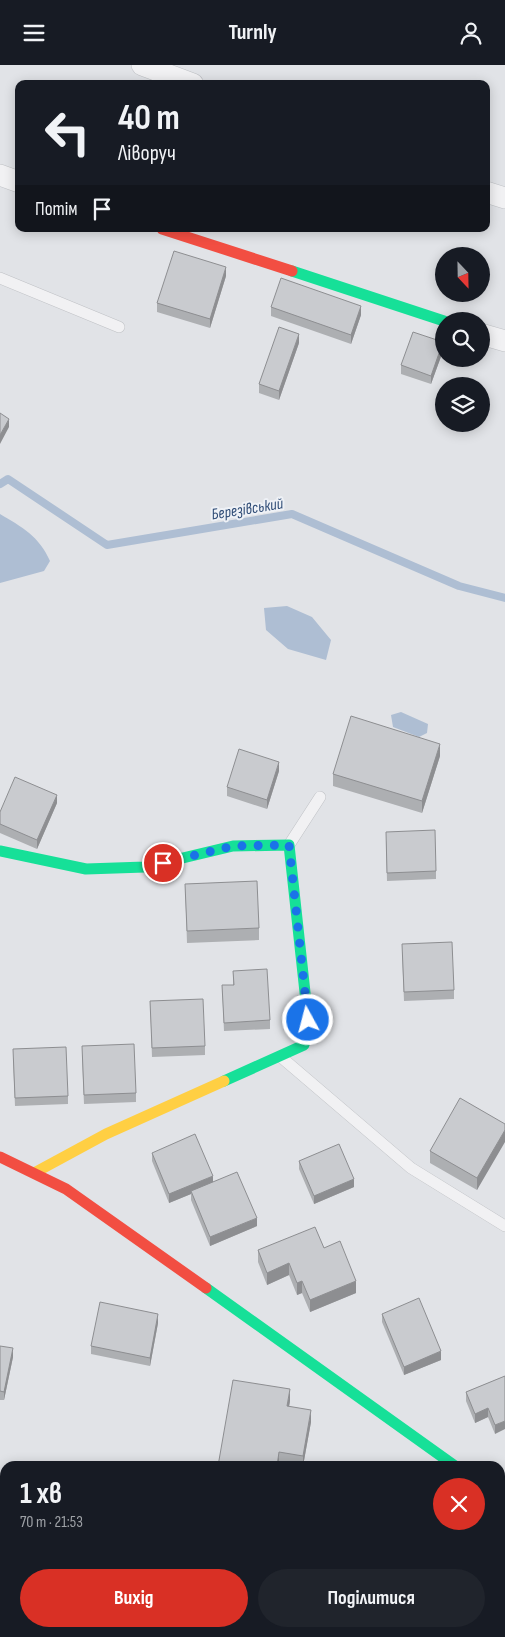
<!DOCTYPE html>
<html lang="uk">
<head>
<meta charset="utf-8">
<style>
  :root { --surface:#171b24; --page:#20242c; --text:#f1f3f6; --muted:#9ea1a6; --accent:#d93025 }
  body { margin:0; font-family:"Sofia Sans Condensed",sans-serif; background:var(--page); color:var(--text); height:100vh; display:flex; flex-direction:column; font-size:19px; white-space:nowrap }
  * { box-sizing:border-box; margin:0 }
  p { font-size:16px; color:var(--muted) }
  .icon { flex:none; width:28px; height:28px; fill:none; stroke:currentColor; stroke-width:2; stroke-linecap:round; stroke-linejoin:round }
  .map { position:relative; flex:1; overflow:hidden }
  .drawer { position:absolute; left:0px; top:1396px; width:505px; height:176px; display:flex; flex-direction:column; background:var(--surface); border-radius:15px 15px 0 0; box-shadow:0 2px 12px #0003 }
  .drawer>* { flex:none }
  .hud { position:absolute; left:15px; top:15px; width:475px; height:152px; border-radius:10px; box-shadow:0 2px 12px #0003; background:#171b24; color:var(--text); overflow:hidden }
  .needle { width:32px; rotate:158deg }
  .tools { position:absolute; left:435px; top:182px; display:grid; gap:10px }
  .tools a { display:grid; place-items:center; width:55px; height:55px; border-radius:50%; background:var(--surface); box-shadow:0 2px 12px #0003; font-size:25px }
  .pin { position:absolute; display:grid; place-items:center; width:42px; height:42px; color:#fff; margin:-21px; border:2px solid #fff; border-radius:50%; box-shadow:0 1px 5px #0007 }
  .me { position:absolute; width:55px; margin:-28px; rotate:353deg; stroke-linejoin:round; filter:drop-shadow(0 0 4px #0008) }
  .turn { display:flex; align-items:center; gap:18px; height:105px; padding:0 20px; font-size:22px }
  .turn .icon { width:65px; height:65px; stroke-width:2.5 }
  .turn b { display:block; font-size:35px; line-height:42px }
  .then { display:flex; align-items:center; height:48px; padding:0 20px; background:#0003; gap:10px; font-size:19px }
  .round { display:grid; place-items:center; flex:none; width:52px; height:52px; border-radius:26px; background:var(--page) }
  .headline { display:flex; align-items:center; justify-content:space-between; height:85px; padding:0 20px }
  h1 { font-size:30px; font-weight:700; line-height:38px }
  .button { display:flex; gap:10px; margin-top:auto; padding:10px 20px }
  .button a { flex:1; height:58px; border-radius:30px; background:var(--accent); color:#fff; font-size:20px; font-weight:700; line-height:58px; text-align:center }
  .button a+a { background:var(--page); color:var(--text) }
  header { display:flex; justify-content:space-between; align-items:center; height:65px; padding:0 20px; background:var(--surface); font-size:22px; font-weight:700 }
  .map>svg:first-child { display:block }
  .water { fill:#aebed3 }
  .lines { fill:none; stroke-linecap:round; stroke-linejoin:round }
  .stream { stroke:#aebed3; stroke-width:8 }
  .lane-casing { stroke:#bfc1c5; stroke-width:12 }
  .street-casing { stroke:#bfc1c5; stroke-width:22 }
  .lane { stroke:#f1f1f3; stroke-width:11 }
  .street { stroke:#f1f1f3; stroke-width:21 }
  .fast { stroke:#16e098; stroke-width:11 }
  .slow { stroke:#ffcf43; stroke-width:11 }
  .jam { stroke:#f24e42; stroke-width:11 }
  .wall { fill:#adafb2 }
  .shaded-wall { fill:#8d8e91 }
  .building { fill:#c9cbcf; stroke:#8d8e91 }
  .route { stroke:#1a73e8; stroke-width:9; stroke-dasharray:0 16.2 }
  .labels { text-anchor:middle; stroke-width:4; stroke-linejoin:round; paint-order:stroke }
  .water-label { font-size:16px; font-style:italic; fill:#2f4c76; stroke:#eef1f6 }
</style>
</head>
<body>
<header><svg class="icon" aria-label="menu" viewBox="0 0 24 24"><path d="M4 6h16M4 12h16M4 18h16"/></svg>Turnly<svg class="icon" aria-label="person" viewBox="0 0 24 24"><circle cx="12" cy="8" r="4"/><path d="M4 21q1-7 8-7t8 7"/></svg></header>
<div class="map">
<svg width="505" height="1572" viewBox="0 0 505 1572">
  <rect width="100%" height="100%" fill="#e1e3e7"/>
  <path class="water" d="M0 449C22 462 39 471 50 496L44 506 0 518Z
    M287 541 312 552 331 575 326 595 288 584 266 565 264 543Z
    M401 647 428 659 427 668 419 672 393 662 391 650Z"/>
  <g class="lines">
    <path class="stream" d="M0 419 8 414 107 480 292 449 459 521 505 533"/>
    <g class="lane-casing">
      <path id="lane" d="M0 213 119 262
        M289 780 320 732
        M281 992 411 1103 505 1161"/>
    </g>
    <g class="street-casing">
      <path id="street" d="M142 0 193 19
        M0 110 19 117
        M486 127 505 133
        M481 269 505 276
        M500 1433 505 1437"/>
    </g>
    <use href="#lane" class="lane"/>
    <use href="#street" class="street"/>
    <path class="fast" d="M292 206 444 256
      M0 786 86 804 145 802 233 781 289 780 308 955 304 980 224 1016
      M206 1223 455 1401"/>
    <path class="slow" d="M34 1108 106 1069 224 1016"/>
    <path class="jam" d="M162 164 292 206
      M0 1092 66 1124 206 1223"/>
  </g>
  <path class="wall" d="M226 211 210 263 157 247V238Z
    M271 242 361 250 351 279 271 251Z
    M299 278 279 335 259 328V319Z
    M443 286 431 319 401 309V300Z
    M440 691 422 748 333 721V709Z
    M279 706 267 744 227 731V722Z
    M57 738 37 784 0 768V747Z
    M386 776 436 806V814L387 816Z
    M185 819 259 863V875L187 878Z
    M402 887 454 925V934L404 936Z
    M233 906 270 955V964L224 966 222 920H233Z
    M150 936 205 981V990L152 992Z
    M82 990 136 1028V1037L84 1039Z
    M13 993 68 1031V1039L15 1041Z
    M505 1059 477 1125 430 1098V1086Z
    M152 1088 213 1117 257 1161 210 1181 191 1135V1129L169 1138 152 1096Z
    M299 1096 354 1122 314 1139 299 1104Z
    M324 1183 356 1228 310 1247 302 1228 297 1230 289 1210 267 1220 258 1197V1185Z
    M382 1249 441 1295 404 1310 382 1257Z
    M158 1258 150 1301 91 1289V1281Z
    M0 1281 13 1292 4 1335H0Z
    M505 1311 495 1369 488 1352 475 1358 466 1336V1327Z
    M290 1336 289 1341 311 1357 303 1401H295L279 1398V1401H218Z"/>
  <path class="shaded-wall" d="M226 202V211L210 263V254Z
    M361 241V250L351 279V270Z
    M299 269V278L279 335V326Z
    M443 277V286L431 319V311Z
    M9 354V362L0 379V370Z
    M440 679V691L422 748V736Z
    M279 697V706L267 744V735Z
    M57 730V738L37 784V775Z
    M505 1065V1077L477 1125V1113Z
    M213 1111V1119L191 1126V1129L169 1138V1129Z
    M354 1114V1122L314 1139V1131Z
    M257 1153V1161L210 1181V1172Z
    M289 1198V1210L267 1220V1208Z
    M302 1216V1228L297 1230V1218Z
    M356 1216V1228L310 1247V1235Z
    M158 1249V1258L150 1301V1293Z
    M13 1283V1292L4 1335V1327Z
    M441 1286V1295L404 1310V1302Z
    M290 1324V1336L287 1353V1341Z
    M488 1343V1352L475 1358V1349Z
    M311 1345V1357L303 1401V1391Z
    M505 1356V1364L495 1369V1360Z
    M279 1387V1401H277Z"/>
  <path class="building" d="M174 186 226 202 210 254 157 238Z
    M281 213 361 241 351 270 271 242Z
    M279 262 299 269 279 326 259 319Z
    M413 267 443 277 431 311 401 300Z
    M0 348 9 354 0 370Z
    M351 651 440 679 422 736 333 709Z
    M239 684 279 697 267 735 227 722Z
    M15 712 57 730 37 775 0 759V747Z
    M435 765 436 806 387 808 386 767Z
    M257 816 259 863 187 866 185 819Z
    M452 877 454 925 404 927 402 879Z
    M267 904 270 955 224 958 222 920H234L233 906Z
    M203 934 205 981 152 983 150 936Z
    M134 979 136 1028 84 1030 82 981Z
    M66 982 68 1031 15 1033 13 984Z
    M460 1033 505 1059V1065L477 1113 430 1086Z
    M195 1069 213 1111 169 1129 152 1088Z
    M339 1079 354 1114 314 1131 299 1096Z
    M237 1107 257 1153 210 1172 191 1126Z
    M315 1162 324 1183 340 1176 356 1216 310 1235 302 1216 297 1218 289 1198 267 1208 258 1185Z
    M419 1233 441 1286 404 1302 382 1249Z
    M100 1237 158 1249 150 1293 91 1281Z
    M0 1281 13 1283 4 1327 0 1326Z
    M505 1311V1356L495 1360 488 1343 475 1349 466 1327Z
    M233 1315 290 1324 287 1341 311 1345 303 1391 279 1387 277 1401H218Z
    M322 1398 336 1401H321Z"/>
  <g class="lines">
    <path class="route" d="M163 798 233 781 289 780 308 955"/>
  </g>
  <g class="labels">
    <g class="water-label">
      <text transform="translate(247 443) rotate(-9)" y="6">Березівський</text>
    </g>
  </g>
</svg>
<div class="tools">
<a><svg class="needle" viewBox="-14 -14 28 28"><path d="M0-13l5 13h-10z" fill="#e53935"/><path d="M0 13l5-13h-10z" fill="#9ea1a6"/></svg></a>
<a><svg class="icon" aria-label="search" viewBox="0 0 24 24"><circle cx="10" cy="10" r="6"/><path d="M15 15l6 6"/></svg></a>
<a><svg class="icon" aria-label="layers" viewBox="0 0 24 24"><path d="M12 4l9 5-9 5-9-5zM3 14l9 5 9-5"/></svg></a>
</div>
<div class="pin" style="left:163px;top:798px;background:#d93025"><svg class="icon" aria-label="arrive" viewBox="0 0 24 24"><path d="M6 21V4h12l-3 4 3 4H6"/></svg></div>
<svg class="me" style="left:308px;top:955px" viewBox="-20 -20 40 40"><circle r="17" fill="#1a73e8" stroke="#fff" stroke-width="3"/><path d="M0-11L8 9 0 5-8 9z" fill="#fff"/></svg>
<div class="hud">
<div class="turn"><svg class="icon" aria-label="left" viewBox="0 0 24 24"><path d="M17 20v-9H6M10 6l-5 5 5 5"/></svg><div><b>40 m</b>Ліворуч</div></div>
<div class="then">Потім<svg class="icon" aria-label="arrive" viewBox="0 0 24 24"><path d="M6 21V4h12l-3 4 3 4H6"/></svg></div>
</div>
<section class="drawer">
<div class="headline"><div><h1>1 хв</h1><p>70 m · 21:53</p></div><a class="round" style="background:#d93025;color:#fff"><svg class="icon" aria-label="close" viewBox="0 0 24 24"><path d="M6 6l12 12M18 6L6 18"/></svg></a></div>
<div class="button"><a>Вихід</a><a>Поділитися</a></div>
</section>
</div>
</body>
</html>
